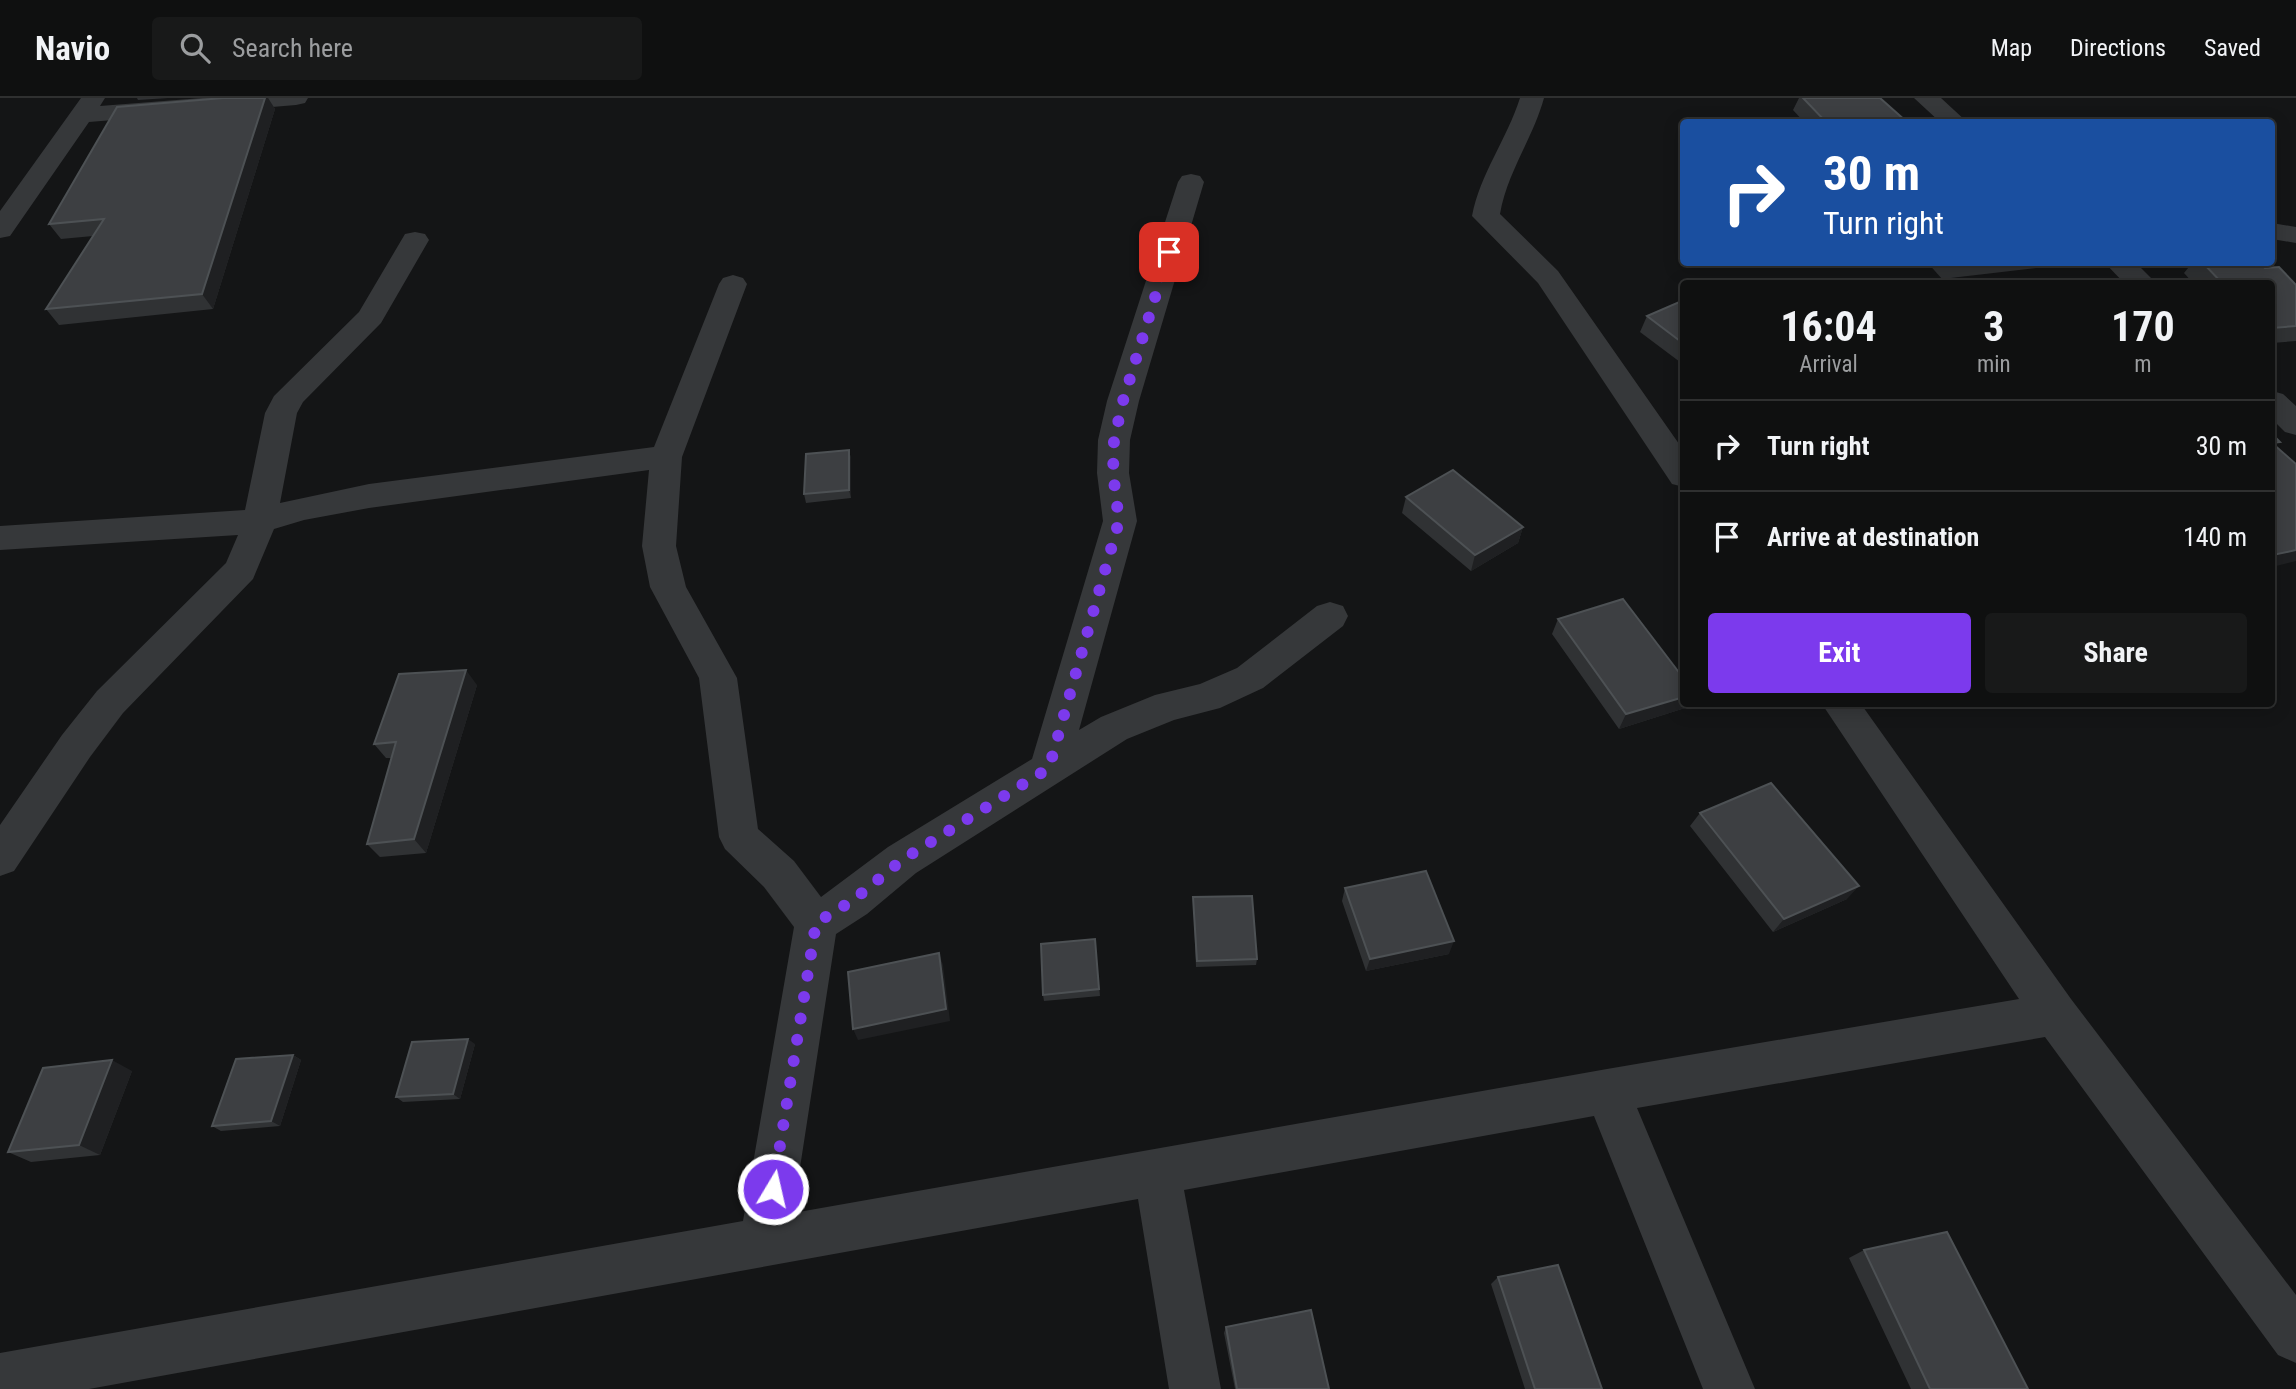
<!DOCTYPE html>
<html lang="en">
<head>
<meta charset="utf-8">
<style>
  :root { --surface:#0f1010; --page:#181919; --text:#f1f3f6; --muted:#9b9d9f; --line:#2f3030; --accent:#7c3aed }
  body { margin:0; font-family:"Roboto Condensed",sans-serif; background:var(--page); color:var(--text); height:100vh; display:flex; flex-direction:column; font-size:26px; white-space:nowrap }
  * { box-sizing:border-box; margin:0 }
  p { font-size:23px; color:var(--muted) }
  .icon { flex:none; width:38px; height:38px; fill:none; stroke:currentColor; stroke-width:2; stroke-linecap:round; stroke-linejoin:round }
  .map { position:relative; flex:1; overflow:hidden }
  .drawer { position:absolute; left:1680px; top:182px; width:595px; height:427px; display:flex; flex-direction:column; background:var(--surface); border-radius:7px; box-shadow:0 4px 18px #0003,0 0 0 2px var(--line) }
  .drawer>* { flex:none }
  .hud { position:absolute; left:1680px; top:21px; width:595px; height:147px; border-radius:7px; box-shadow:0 4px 18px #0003,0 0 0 2px var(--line); background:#1a4fa0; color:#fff; overflow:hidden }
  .pin { position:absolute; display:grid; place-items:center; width:60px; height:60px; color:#fff; margin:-30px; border-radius:14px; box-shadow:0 4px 10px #0006 }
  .me { position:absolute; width:77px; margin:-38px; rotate:9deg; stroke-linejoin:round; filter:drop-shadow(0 0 5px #0008) }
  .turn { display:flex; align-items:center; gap:24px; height:147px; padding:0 28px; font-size:32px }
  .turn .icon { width:91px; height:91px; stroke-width:2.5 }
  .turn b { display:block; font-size:49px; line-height:60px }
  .eta { display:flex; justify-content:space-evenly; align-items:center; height:119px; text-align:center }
  .eta b { font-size:42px; font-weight:700; line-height:49px }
  .cta { display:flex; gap:14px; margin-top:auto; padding:14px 28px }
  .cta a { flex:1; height:80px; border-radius:7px; background:var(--accent); color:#fff; font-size:28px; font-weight:700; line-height:80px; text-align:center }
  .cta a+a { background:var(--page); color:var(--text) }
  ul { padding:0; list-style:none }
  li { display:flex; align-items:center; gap:21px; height:91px; padding:0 28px; border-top:2px solid var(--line) }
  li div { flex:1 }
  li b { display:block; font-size:26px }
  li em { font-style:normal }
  header { display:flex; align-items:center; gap:42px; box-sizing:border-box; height:98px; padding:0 35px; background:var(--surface); border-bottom:2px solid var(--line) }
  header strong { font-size:33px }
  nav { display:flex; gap:38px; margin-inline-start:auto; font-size:24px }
  .search { width:490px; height:63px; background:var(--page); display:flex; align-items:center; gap:18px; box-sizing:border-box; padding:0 24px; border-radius:7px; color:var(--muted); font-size:26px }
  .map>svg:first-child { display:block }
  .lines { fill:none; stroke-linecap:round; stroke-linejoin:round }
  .minor { fill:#36383a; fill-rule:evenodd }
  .wall { fill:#303234 }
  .shaded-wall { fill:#1f2022 }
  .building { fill:#3d3f42; stroke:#4d5154; stroke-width:2 }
  .route { stroke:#7c3aed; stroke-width:12; stroke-dasharray:0 21.6 }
</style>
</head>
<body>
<header>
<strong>Navio</strong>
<div class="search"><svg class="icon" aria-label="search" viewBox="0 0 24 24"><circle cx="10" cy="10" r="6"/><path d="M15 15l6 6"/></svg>Search here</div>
<nav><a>Map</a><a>Directions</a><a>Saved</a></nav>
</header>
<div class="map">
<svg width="2296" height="1291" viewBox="0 0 2296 1291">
  <rect width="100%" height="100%" fill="#141516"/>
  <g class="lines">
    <path class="minor" d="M81 0H105L100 8 202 0H308L305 5 296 7 89 24 10 138 0 140V113Z
      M1520 0H1544C1533 40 1507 75 1500 116L1558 173 1684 353V389L1672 386 1538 185 1472 118C1480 76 1507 41 1520 0Z
      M1914 0H1941L1967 24H1940Z
      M1191 76 1200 78 1204 84 1139 303 1130 342 1129 375 1137 423 1079 632 1101 619 1155 597 1200 586 1237 570 1317 508 1330 504 1343 508 1348 518 1343 528 1263 590 1220 610 1174 622 1127 641 916 775 867 816 836 836 793 1115 1607 971 2019 901 1822 606H1861L2071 901 2296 1197V1265L2278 1257 2045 939 1637 1010 1755 1291H1703L1594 1018 1184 1092 1221 1291H1169L1138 1101 89 1291H0V1255L743 1123 794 829 764 789 725 751 719 739 699 580 650 489 642 448 649 372 369 410 304 422 274 431 253 481 123 615 90 659 14 773 0 778V727L62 637 97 593 226 465 238 437 0 452V428L245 412 265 315 274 298 359 214 405 136 415 134 425 136 429 142 381 225 303 304 297 315 280 405 369 386 654 349 719 186 723 180 733 177 743 180 747 186 682 359 676 448 686 489 737 580 758 731 794 763 821 799 888 749 1032 661 1103 423 1097 375 1098 342 1107 303 1178 84 1182 78Z
      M2272 125 2296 129V145L2272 141Z
      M2104 164H2135L2157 186H2125Z
      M2272 293 2283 296 2296 308V337L2285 334 2272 321Z"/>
  </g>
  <path class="wall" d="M137 0H168L138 2Z
    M223 0H268L275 11 213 211 59 227 46 211 93 138 61 141 49 126Z
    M1799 0H1880L1907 24H1804L1793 12Z
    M1927 164H2047L2044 169 1942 181Z
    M2193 164 2265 170 2296 187V243L2272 245V186H2194L2184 175Z
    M1684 202V267L1640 234 1647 218Z
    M849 352 851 361V400L806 405 804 396Z
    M1406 399 1523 429 1518 445 1471 473 1402 415Z
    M1558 521 1685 610 1619 631 1552 536Z
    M477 587 426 755 380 759 367 746 391 660H386L374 646Z
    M1700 715 1847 801 1773 834 1690 728Z
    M1345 790 1449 856 1366 873 1342 803Z
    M1193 799 1257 861 1256 867 1196 869Z
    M1095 841 1100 898 1044 903 1043 897Z
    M475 946 460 1001 403 1004 396 999Z
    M293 957 301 962 280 1028 221 1033 212 1028Z
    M132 973 100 1057 31 1064 8 1054Z
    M1864 1152 2028 1291H1911L1849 1160Z
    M1498 1179 1602 1291H1525L1491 1186Z
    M1226 1229 1329 1291H1235L1224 1235Z"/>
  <path class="shaded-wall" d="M265 0H268L275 11 213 211 202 196Z
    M849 352 851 361V400L849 392Z
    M1523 429 1518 445 1471 473 1475 457Z
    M2296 452V463L2272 469V459L2273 457Z
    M466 572 477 587 426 755 414 741Z
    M1684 599V606H1688L1685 610 1619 631 1626 616Z
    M1859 788 1847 801 1773 834 1784 821Z
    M1454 843 1449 856 1366 873 1370 861Z
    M939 855 943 867 950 923 858 942 853 931Z
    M468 941 475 946 460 1001 453 996Z
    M293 957 301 962 280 1028 271 1023Z
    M112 962 132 973 100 1057 79 1047Z"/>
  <path class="building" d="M223 0H265L202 196 46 211 104 121 49 126 117 9Z
    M1803 0H1880L1907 24H1826Z
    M2202 164H2259L2265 170 2279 169 2296 187V228L2272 230V186H2223Z
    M1684 202V246L1647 218Z
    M2272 336 2280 344 2272 345 2296 366V452L2273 457 2272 456Z
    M849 352V392L804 396 806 356Z
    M1453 372 1523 429 1475 457 1406 399Z
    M1623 501 1684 581V599L1626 616 1558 521Z
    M466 572 414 741 367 746 396 644 374 646 399 576Z
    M1771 685 1859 788 1784 821 1700 715Z
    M1426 773 1454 843 1370 861 1345 790Z
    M1252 798 1257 861 1197 863 1193 799Z
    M1095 841 1099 891 1043 897 1041 846Z
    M939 855 946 911 853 931 848 874Z
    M468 941 453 996 396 999 412 944Z
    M293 957 271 1023 212 1028 236 961Z
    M112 962 79 1047 8 1054 43 970Z
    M1947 1134 2028 1291H1930L1864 1152Z
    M1558 1167 1602 1291H1535L1498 1179Z
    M1311 1212 1329 1291H1237L1226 1229Z"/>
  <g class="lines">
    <path class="route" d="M773 1091 816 825 852 803 902 762 1049 670 1119 423 1113 375 1114 342 1123 303 1169 154"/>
  </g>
</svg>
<div class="pin" style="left:1169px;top:154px;background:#d93025"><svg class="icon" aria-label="arrive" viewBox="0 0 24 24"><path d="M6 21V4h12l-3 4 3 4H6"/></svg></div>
<svg class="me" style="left:773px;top:1091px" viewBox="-20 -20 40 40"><circle r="17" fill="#7c3aed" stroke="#fff" stroke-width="3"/><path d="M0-11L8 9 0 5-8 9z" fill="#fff"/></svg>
<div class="hud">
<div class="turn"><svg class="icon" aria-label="right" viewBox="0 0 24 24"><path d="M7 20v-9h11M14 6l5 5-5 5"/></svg><div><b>30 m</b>Turn right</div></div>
</div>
<section class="drawer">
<div class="eta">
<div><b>16:04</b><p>Arrival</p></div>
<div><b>3</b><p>min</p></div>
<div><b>170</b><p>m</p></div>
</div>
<ul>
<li><svg class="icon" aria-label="right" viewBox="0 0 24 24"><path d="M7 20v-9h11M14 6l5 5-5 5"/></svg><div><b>Turn right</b></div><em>30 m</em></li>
<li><svg class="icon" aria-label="arrive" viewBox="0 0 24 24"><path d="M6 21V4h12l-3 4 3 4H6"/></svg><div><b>Arrive at destination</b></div><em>140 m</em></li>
</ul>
<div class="cta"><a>Exit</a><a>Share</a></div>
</section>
</div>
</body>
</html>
